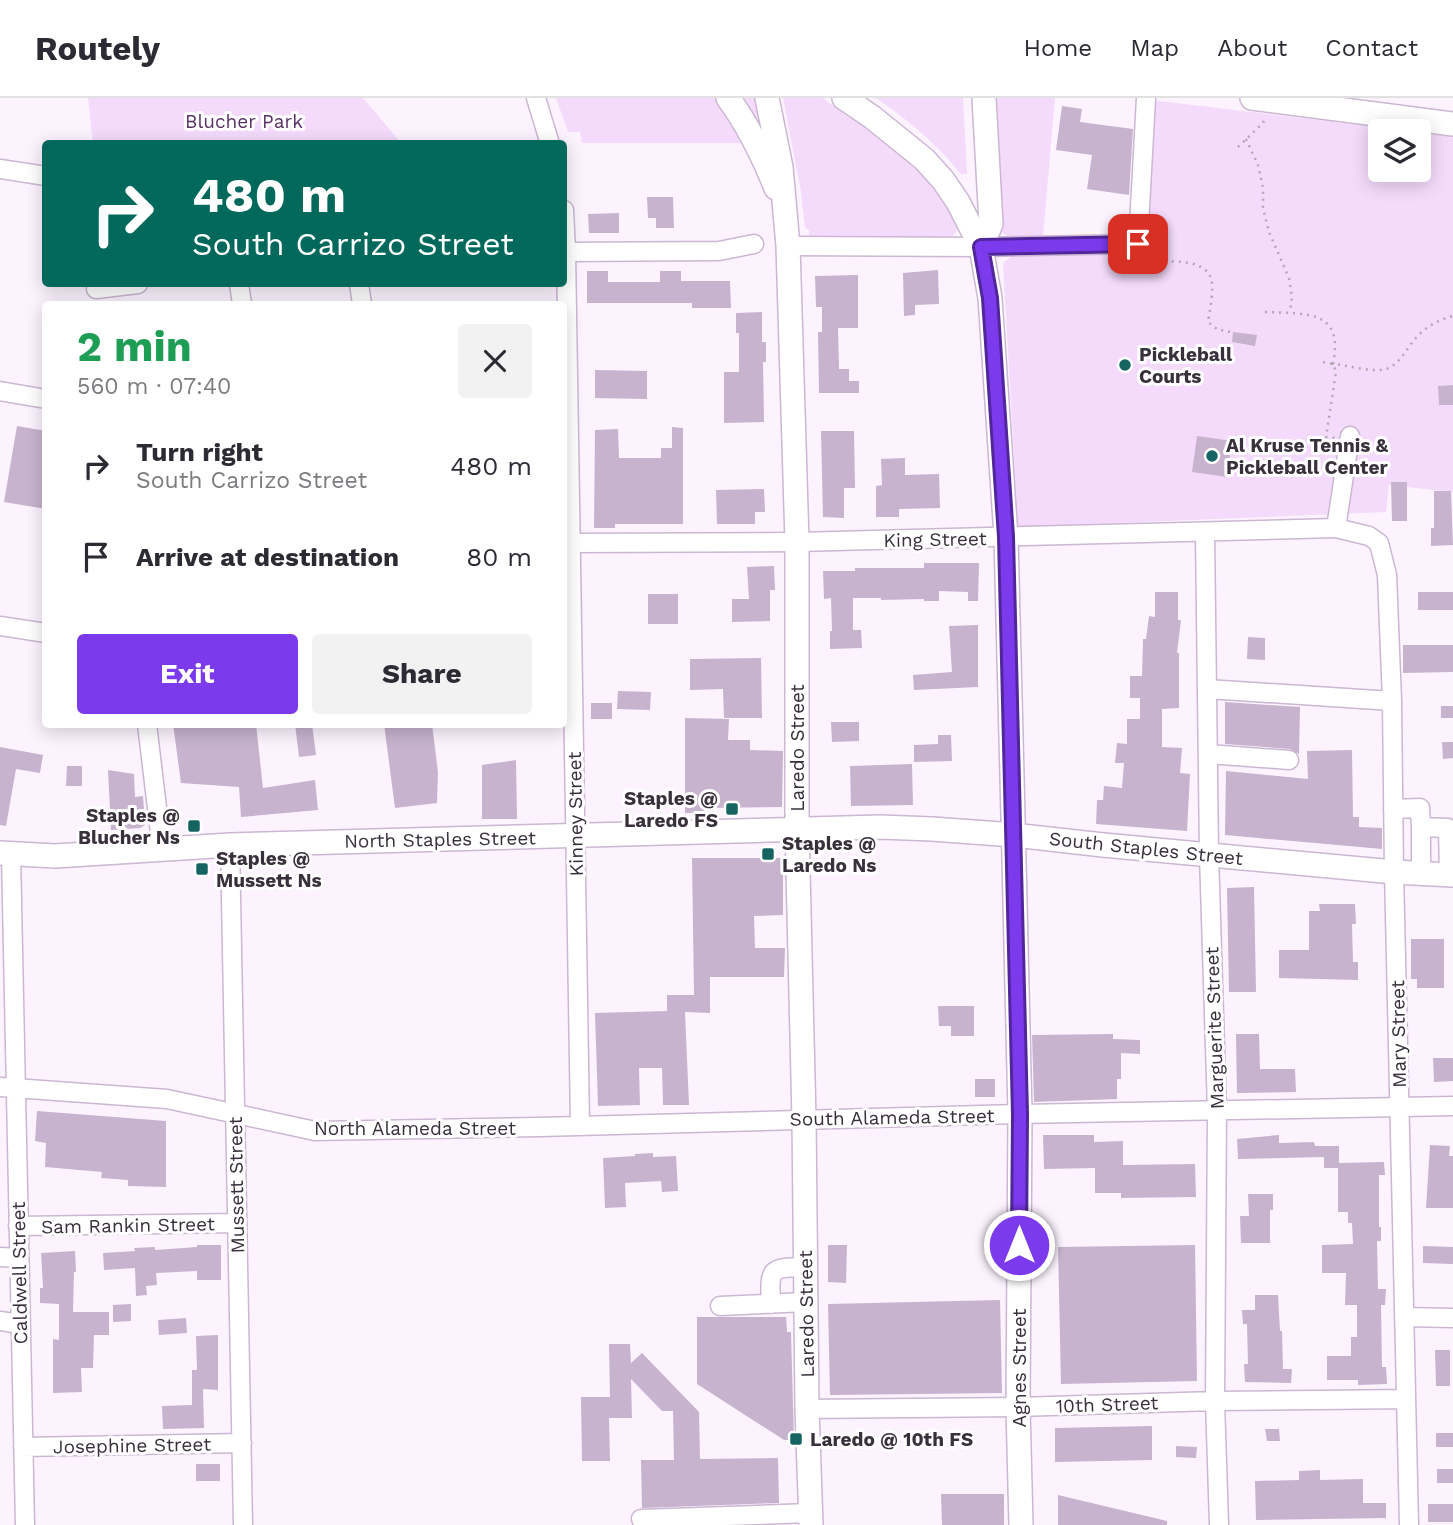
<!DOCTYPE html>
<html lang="en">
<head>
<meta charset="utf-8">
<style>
  :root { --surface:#fff; --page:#f2f2f3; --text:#2b2b33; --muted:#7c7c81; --line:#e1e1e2; --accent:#7c3aed }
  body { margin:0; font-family:"Work Sans",sans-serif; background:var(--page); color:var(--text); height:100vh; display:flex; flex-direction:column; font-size:26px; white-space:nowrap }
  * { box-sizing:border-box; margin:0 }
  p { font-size:23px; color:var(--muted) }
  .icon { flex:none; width:38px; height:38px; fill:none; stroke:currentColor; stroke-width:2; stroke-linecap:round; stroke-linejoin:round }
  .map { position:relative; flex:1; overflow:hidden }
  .sheet { position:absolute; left:42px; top:203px; width:525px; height:427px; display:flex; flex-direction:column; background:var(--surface); border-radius:7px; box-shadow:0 4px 18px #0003 }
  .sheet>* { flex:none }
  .banner { position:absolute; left:42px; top:42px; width:525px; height:147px; border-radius:7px; box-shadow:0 4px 18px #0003; background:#00695c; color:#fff; overflow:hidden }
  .fabs { position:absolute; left:1368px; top:21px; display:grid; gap:14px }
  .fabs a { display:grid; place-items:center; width:63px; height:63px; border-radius:7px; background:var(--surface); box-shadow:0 4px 18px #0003; font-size:35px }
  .pin { position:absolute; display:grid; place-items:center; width:60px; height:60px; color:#fff; margin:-30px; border-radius:14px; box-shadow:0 4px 10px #0006 }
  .me { position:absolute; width:77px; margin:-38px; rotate:0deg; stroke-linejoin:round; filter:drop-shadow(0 0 5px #0008) }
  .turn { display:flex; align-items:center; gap:24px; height:147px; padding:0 35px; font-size:32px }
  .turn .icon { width:91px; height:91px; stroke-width:2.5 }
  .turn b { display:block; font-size:49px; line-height:60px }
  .round { display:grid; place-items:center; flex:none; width:74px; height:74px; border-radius:7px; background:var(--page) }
  .overview { display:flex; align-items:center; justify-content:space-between; height:119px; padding:0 35px }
  h1 { font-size:42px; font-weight:700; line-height:52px; color:#1e9e55 }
  .button { display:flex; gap:14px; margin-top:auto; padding:14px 35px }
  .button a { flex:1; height:80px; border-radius:7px; background:var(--accent); color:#fff; font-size:28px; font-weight:700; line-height:80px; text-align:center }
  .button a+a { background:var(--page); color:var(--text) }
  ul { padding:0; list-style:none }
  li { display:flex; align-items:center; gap:21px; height:91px; padding:0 35px }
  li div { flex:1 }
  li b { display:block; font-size:26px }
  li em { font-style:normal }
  header { display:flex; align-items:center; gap:42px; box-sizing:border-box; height:98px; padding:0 35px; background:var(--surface); border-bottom:2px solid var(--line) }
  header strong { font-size:33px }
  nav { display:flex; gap:38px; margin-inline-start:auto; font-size:24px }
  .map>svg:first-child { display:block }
  .green { fill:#f4dbfc }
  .building { fill:#c7b3ce }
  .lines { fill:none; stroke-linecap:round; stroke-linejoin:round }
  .minor-casing { stroke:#cbb7d2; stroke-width:21 }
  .major-casing { stroke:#cbb7d2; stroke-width:26 }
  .path { stroke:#b1a8b4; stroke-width:2.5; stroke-dasharray:2 5; stroke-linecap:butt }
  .minor { stroke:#fff; stroke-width:18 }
  .major { stroke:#fff; stroke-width:23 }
  .route-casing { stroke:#51269a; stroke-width:18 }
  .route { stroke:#7c3aed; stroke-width:12 }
  .poi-dot { fill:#166462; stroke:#fff; stroke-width:2.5 }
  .labels { text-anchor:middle; stroke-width:6; stroke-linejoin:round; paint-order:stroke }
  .park-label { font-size:19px; fill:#593265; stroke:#fff }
  .poi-label { font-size:19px; font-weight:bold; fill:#38303b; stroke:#fff; text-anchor:start }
  .street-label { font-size:19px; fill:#38303b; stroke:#fff }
</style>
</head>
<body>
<header>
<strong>Routely</strong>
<nav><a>Home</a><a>Map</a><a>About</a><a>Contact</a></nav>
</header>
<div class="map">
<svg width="1453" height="1427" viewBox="0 0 1453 1427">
  <rect width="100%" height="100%" fill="#fcf3ff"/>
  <path class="green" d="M88 0H363L401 45H93Z
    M556 0H717L747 45H582L580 34H568Z
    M737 0H754L761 29 756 31Z
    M783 0H823L845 17 874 34 899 52 924 77 944 104 958 130 955 136 947 142 813 141 809 139V132L805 130 801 94Z
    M876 0H963L967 76H961C934 43 910 24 876 0Z
    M990 0H1055L1043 138H1007L1001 134 998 126Z
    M1151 2 1409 33H1381V72H1419V35L1453 39V394L1389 387 1386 414 1018 429 1003 165 1012 158 1143 156Z"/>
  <path class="building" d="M1062 8 1082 11 1080 24 1133 31 1129 97 1087 91 1092 57 1056 52Z
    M647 99H673L674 130H656V120H648Z
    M619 115V135H589L588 116Z
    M938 172 939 206 915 207V217L904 218 903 175Z
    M587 173H608V184H660V173H681V183H730L731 210H692V205H587Z
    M858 177V230H838L839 271H849V283H859V295H819L818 234H822V209H816L815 178Z
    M762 214V244H766V264H763L764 324 724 325V274H739V235H736V215Z
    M1233 234 1257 237 1255 248 1232 244Z
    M595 272 647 273V301L595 300Z
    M1453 287V307H1439L1438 288Z
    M17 328 46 333V411L4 404Z
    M672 329 683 330V426H615V430H594L595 332 618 331 619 360H661V350H672Z
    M821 333H854L855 390H844V420L823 419Z
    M1197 338 1232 343 1227 379 1192 374Z
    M905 360V377L939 376 940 410 899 411V419H876V388L882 387 881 361Z
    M1391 384H1407V423H1392Z
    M764 391 765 414H755V426H717L716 392Z
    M1434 393H1451L1453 447 1431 448V430H1434Z
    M924 465H979L978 503H968V494L939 493V503H924V501L881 502V500H853V532H861L862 550 830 551V533H832L831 500 824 501 823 473H855V470H924Z
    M774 468 775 492H770V523L732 524V501H749L747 469Z
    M1155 494H1178V522H1181L1177 555H1179V610L1162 611V649L1182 650 1180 675 1190 676 1187 733 1096 726 1097 702H1103L1104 688 1122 690 1124 665H1115L1117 645 1127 646V621H1140V600H1130V578H1142L1143 541H1146L1149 518 1155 519Z
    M1418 494H1453V512H1418Z
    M648 496H678V526H648Z
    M978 527V589L914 592 913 577 952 574 949 528Z
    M1248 539 1265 540V562L1247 561Z
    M1403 547H1453V574L1403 575Z
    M761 560 762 620H724L723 591 690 592V561Z
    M618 593 651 594 650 612 617 611Z
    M1225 604 1300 609 1299 656 1290 651 1225 646Z
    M591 605H612V621H591Z
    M1441 608H1453V620H1441Z
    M685 620 729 621 728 642H750V652L783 653 782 709 704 710V715H685Z
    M831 624H859V643L832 644Z
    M173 626H256L263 690 315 682 318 712 241 719 239 689 181 685Z
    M295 626H312L316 657 299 659Z
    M384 626H432L438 674 437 705 395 710Z
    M938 637H951L952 663 914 664V647L938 646Z
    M1442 644H1453V660L1443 661Z
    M0 649 43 657 40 675 16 671 6 728 0 727Z
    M1352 652 1353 719H1359V729L1382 730V751L1225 737 1226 673 1308 681 1307 653Z
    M516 662 517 721H482V667Z
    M912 666 913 707 851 708 850 668Z
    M67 668H82V688H66Z
    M108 672 134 676 135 699 143 698 145 727 140 730 111 732Z
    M692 760H783V817L754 818 755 850H785L784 879H710V915L685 914 689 1007H663L662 970H639L640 1007 598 1008 595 915 667 913V897H694Z
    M1254 789 1256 894H1229L1227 790Z
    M1319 806H1355L1356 826H1352L1353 864H1358V882L1279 880V852H1309V813H1320Z
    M1411 841H1444V890H1417V881H1411Z
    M938 908H974V938H951V928H939Z
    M1113 936V941L1140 942V956L1121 955V981H1117V1001L1034 1004 1032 937Z
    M1236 936H1259L1260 971H1295L1296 994 1237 995Z
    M1433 960H1453V983L1434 984Z
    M975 981H995V999H975Z
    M37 1013 166 1023V1089L128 1088V1082L101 1080 102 1074 45 1069 46 1045 35 1043Z
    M1043 1037H1094V1044L1123 1043V1067L1195 1066 1196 1099 1121 1100V1095H1095V1070L1044 1071Z
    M1279 1037V1045L1314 1044 1315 1048H1339V1065L1384 1064 1385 1077H1379V1129H1381V1143H1377L1378 1191H1386L1385 1207H1381L1382 1269H1386L1387 1286 1358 1287V1282H1327V1258H1351V1239H1357V1207H1345L1346 1175H1322V1147L1353 1146 1352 1125H1348V1114H1338V1070H1324V1059L1238 1061 1237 1041Z
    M1430 1047 1450 1048 1449 1058H1453V1110H1426Z
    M653 1055V1059L676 1058 678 1093 662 1094 661 1083 625 1085 626 1109 605 1110 603 1060 635 1058V1056Z
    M1248 1096H1273V1112H1270V1145H1241L1240 1118H1249Z
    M197 1147H221V1182H197V1173L156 1175 157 1187 146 1188 147 1197 136 1198 135 1170 104 1172 103 1155 135 1153 134 1150 155 1149V1152L197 1149Z
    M828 1147H847L846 1185 828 1184Z
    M1195 1147 1197 1283 1061 1286 1058 1149Z
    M1423 1148 1453 1149V1166L1423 1165Z
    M75 1153 76 1174H74L73 1214H109V1237H94L93 1270H81L82 1294 53 1295V1241L59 1242V1206L40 1205V1190H43L41 1155Z
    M1255 1197H1278L1280 1233H1282L1283 1271H1292L1291 1285 1245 1284 1244 1266H1248L1247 1226H1243L1242 1212H1255Z
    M1000 1202 1002 1295 830 1297 828 1206Z
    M131 1206V1223L113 1224V1207Z
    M697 1219H786L787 1234H791L794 1342H784L697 1286Z
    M186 1220 187 1235 159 1237 158 1222Z
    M218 1237V1292L203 1291 204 1330 163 1331 162 1308 192 1307V1272H197L196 1238Z
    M609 1246H630L631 1265 642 1255 699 1314 700 1361 778 1360 779 1405 642 1410 641 1362H674L673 1313H662L631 1281 632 1320H609L610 1363H582L581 1299H610Z
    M1435 1252H1450V1288H1436Z
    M1152 1328V1362L1055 1364V1330Z
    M1265 1331H1279L1280 1343H1267Z
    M1436 1335H1453V1349H1436Z
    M1176 1348 1197 1349 1196 1360 1176 1359Z
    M196 1366H220V1383H196Z
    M1437 1371H1453V1385H1437Z
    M1320 1372V1382L1363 1381V1405H1386V1420L1256 1422 1255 1383 1299 1382V1373Z
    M941 1396H1004V1427H942Z
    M1058 1397 1167 1423V1427H1058Z
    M1428 1406H1453V1424H1428Z"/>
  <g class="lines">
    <g class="minor-casing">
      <path id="minor" d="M536 0 550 46
        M0 71 46 78
        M564 112 566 154 580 1027
        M788 148 981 149 1138 146 1146 0
        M564 154 719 153 754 146
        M239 186 242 206
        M359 186 362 206
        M96 191 138 186
        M0 293 46 301
        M1336 430 1350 338
        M1205 434 1209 757 1217 1012 1215 1303 1219 1427
        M571 445 797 444 1336 430 1369 438 1379 445 1387 477 1392 603 1394 774 1409 1427
        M0 528 46 535
        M1207 591 1392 603
        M147 626 162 752
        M1208 656 1289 662
        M1393 711 1420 710 1421 729 1448 730 1449 777
        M230 747 243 1427
        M11 756 25 1427
        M1421 776V729
        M0 989 167 1001 315 1033 540 1029 1020 1016 1453 1008
        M18 1128 237 1125
        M0 1159 19 1160
        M771 1206C769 1169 770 1170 806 1169
        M720 1208 806 1204
        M1404 1219 1453 1220
        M0 1223 20 1226
        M807 1311 1018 1309 1215 1303 1406 1301
        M23 1349 242 1345
        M641 1421 810 1415"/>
    </g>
    <g class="major-casing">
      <path id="major" d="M728 0C749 28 763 58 776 90
        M767 0 781 69 788 148 797 444V731L804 1021 807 1311 811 1427
        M844 0 872 19 924 61 943 82 958 104 981 149 990 200 1006 439 1013 719 1020 1016 1018 1309 1021 1427
        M1252 0 1453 26
        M981 149 991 126 984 0
        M0 755 55 758 230 747 880 729 932 731 1014 737 1103 747 1394 774 1453 777"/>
    </g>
    <path class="path" d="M1246 41 1258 67 1263 90V110L1269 134 1289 180 1292 200 1290 214
      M1238 49 1263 25 1265 19
      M1139 162 1140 165C1157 164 1201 158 1210 178 1215 188 1210 212 1208 223 1214 232 1222 232 1231 234
      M1265 214C1307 216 1344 211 1333 266 1348 267 1375 276 1389 270 1400 265 1407 250 1415 241 1425 229 1438 222 1453 218
      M1323 264 1333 266 1336 274 1326 339 1336 340"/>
    <use href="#minor" class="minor"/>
    <use href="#major" class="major"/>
  </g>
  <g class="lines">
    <g class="route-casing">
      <path id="route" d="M1019 1147 1020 1016 1006 439 990 200 981 149 1138 146"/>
    </g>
    <use href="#route" class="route"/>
  </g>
  <g class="poi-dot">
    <circle cx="1125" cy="267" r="7"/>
    <circle cx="1212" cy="358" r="7"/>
    <rect x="725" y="704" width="14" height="14" rx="3.5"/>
    <rect x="187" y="721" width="14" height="14" rx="3.5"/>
    <rect x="761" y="749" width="14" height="14" rx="3.5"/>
    <rect x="195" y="764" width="14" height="14" rx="3.5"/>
    <rect x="789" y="1334" width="14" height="14" rx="3.5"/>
  </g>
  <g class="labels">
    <g class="park-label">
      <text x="244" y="30">Blucher Park</text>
    </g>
    <g class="poi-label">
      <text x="1139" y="263">Pickleball<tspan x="1139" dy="22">Courts</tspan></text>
      <text x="1226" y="354">Al Kruse Tennis &amp;<tspan x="1226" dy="22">Pickleball Center</tspan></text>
      <text x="718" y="707" text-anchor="end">Staples @<tspan x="718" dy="22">Laredo FS</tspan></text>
      <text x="180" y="724" text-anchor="end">Staples @<tspan x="180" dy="22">Blucher Ns</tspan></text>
      <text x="782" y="752">Staples @<tspan x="782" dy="22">Laredo Ns</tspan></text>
      <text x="216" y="767">Staples @<tspan x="216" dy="22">Mussett Ns</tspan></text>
      <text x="810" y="1348">Laredo @ 10th FS</text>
    </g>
    <g class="street-label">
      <text transform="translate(935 441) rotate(-1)" y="7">King Street</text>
      <text transform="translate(797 650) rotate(-90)" y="7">Laredo Street</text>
      <text transform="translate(575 716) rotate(-91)" y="7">Kinney Street</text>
      <text transform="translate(440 741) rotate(-1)" y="7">North Staples Street</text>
      <text transform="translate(1146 750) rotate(6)" y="7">South Staples Street</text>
      <text transform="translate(1214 930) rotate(-92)" y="7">Marguerite Street</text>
      <text transform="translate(1398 936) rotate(-91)" y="7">Mary Street</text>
      <text transform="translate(892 1019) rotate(-1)" y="7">South Alameda Street</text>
      <text x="415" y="1037">North Alameda Street</text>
      <text transform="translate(236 1087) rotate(-91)" y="7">Mussett Street</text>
      <text transform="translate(128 1127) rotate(-1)" y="7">Sam Rankin Street</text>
      <text transform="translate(19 1175) rotate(-91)" y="7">Caldwell Street</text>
      <text transform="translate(806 1216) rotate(-91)" y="7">Laredo Street</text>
      <text transform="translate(1019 1270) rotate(-90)" y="7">Agnes Street</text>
      <text transform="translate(1107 1306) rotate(-2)" y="7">10th Street</text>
      <text transform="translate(132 1347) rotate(-1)" y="7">Josephine Street</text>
    </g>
  </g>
</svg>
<div class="fabs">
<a><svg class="icon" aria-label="layers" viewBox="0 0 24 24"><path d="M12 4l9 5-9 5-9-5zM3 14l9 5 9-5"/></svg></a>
</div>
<div class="pin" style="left:1138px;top:146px;background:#d93025"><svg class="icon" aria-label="arrive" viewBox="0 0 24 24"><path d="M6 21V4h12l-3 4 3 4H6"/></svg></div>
<svg class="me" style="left:1019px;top:1147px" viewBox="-20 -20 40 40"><circle r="17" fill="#7c3aed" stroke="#fff" stroke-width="3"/><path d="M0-11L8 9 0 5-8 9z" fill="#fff"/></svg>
<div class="banner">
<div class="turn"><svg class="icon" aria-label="right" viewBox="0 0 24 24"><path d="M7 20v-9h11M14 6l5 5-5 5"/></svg><div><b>480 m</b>South Carrizo Street</div></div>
</div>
<section class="sheet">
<div class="overview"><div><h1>2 min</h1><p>560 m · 07:40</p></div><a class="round"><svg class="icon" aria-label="close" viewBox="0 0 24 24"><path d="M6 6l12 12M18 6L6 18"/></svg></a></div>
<ul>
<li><svg class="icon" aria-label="right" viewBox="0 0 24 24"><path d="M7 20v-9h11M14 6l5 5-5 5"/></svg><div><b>Turn right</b><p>South Carrizo Street</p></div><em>480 m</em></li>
<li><svg class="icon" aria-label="arrive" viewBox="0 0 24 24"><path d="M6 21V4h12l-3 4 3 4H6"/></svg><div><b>Arrive at destination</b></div><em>80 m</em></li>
</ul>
<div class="button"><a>Exit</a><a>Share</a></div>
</section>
</div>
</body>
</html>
